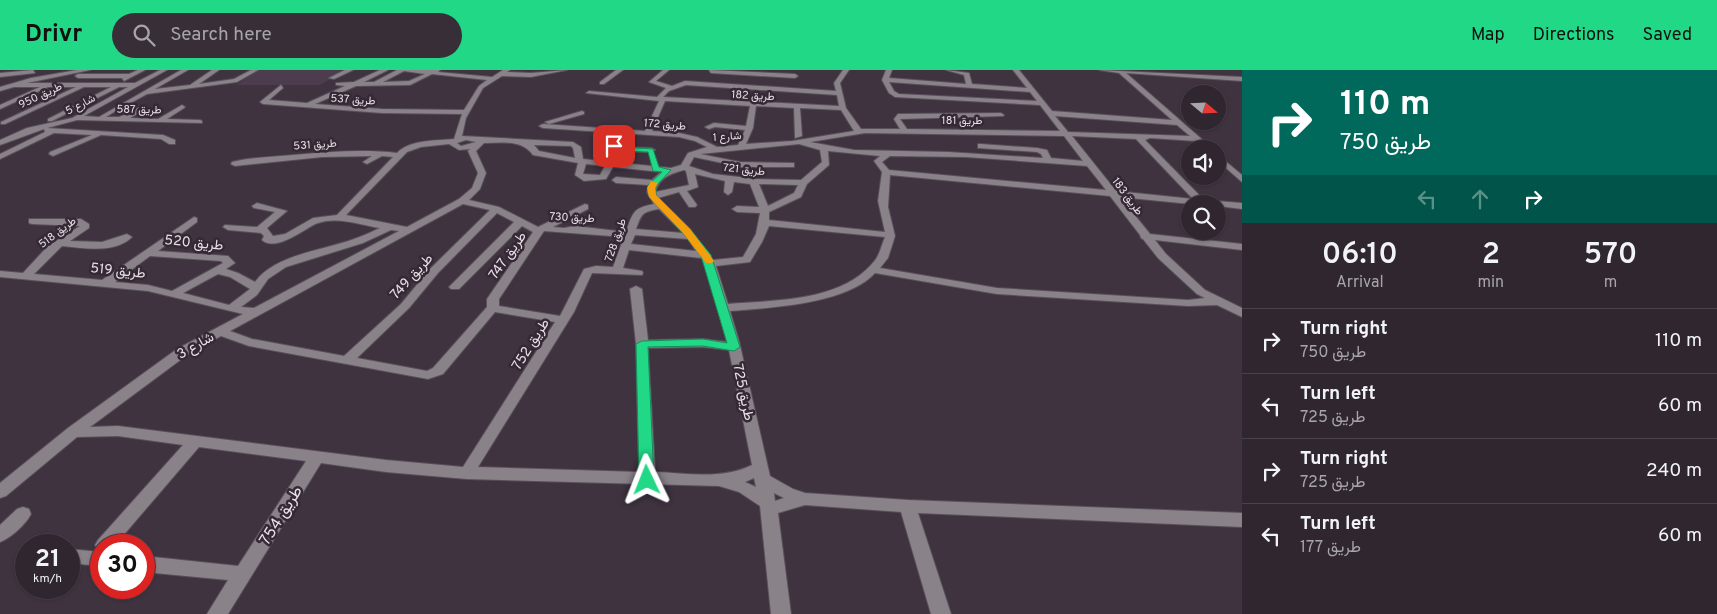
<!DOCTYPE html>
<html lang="en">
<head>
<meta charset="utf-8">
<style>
  :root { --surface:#2f2630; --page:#372e38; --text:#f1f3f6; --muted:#a7a5ab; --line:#4a434c; --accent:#21d887 }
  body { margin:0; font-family:Overpass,Vazirmatn,sans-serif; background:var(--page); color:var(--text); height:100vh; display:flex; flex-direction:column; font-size:19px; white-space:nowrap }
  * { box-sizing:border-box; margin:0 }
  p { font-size:16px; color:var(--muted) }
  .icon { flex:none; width:28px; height:28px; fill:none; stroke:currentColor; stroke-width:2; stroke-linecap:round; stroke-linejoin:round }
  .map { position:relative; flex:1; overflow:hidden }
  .sheet { display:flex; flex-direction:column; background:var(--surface); width:475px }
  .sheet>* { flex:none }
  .hud { background:#00695c; color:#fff; overflow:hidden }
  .needle { width:32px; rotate:109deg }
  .tools { position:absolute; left:1181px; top:15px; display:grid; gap:10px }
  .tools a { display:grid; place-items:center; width:45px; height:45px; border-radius:50%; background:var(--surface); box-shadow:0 1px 4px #0004,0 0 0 1px var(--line); font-size:25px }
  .speed { position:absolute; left:15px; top:464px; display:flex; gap:10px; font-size:25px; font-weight:700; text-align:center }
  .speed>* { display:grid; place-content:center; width:65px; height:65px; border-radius:50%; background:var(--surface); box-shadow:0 1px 4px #0004,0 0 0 1px var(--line); line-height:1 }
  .speed small { font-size:12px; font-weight:400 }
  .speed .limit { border:8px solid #d22; background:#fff; color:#111 }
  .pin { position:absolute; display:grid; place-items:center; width:42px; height:42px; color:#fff; margin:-21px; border-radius:10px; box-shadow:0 2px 8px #0006 }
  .me { position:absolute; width:55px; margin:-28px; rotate:358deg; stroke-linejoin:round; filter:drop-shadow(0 0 4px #0008) }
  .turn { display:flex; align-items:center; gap:18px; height:105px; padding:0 15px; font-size:22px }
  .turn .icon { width:65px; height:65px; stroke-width:2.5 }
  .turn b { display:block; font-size:35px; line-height:42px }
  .lanes { display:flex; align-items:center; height:48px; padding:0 15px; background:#0003; justify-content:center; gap:25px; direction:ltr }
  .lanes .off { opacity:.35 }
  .eta { display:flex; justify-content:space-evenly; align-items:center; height:85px; text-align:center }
  .eta b { font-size:30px; font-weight:600; line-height:35px }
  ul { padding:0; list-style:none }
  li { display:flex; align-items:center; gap:15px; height:65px; padding:0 15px; border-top:1px solid var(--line) }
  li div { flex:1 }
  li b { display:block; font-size:19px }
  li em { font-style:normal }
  header { display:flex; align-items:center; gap:30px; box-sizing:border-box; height:70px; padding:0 25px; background:var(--accent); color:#111 }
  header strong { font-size:24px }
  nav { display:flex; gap:28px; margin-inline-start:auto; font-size:18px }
  .search { width:350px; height:45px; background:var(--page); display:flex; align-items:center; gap:12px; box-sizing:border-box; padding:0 18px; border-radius:28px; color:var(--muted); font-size:19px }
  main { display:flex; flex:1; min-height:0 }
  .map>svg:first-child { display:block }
  .built { fill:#4c3c4d }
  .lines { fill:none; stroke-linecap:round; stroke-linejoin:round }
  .minor-casing { stroke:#5a4f5b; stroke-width:2 }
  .minor { fill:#898389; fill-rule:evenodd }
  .route { fill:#21d887; stroke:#158c58 }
  .slow { fill:#f59e0b }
  .labels { text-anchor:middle; stroke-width:5; stroke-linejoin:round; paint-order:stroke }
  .far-street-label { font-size:11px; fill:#e7dfe7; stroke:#342935 }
  .street-label { font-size:14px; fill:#e7dfe7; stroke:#342935 }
  .near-street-label { font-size:16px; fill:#e7dfe7; stroke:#342935 }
</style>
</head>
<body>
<header>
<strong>Drivr</strong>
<div class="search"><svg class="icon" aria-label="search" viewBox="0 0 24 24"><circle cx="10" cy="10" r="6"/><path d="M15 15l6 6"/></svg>Search here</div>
<nav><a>Map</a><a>Directions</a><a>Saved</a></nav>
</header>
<main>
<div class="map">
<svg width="1242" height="544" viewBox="0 0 1242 544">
  <rect width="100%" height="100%" fill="#3f3340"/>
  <path class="built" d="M258 0H347L320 15H236Z"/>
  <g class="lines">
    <g class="minor-casing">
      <path id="minor" d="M33 0 35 3 0 7V3Z
        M77 0H90L27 13H135L160 0H167L84 46 99 47 181 0H188L155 19 190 15 212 0H219L199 14 234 9 251 0H258L237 12 147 24 125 36 146 39 130 48 158 49 182 35 185 37 184 38 167 49 200 50 202 51V53L77 50 47 58 163 65 175 70V74H169L161 69 101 65 53 86 49 84 50 82 92 65 54 63 0 89V84L45 62 44 59 0 75V70L27 58 72 48 128 17H119L52 51H48V49L111 17H84L5 54H1V52L76 17H48L0 39V35L40 17H14L0 21V17L31 8ZM119 39 134 41 119 47H106Z
        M138 0H145L124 11 122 8H78L75 6 78 4H129Z
        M345 0H353L334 9 329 8Z
        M380 0H388L364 12H374L397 0H440L438 2 492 7 503 0H510L507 2 531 3 567 0 531 7 502 6 483 18 466 48 462 66 573 72 581 77 583 89 671 98 681 95 688 83 707 77 695 71 679 67 543 58 539 56 543 54 645 61 659 31 586 23 589 21 657 27 666 18 649 12 663 0H669L656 11 672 16 685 11 836 21 834 13 843 0H849L840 13 846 38 861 59H900L894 49 898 44 1001 43 1004 45 1003 46 900 49 907 59 1060 61 1040 35 895 27 889 23 882 10 886 0H892L889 8 966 14 964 5 946 0 969 3 972 14 1027 18 1013 0H1019L1052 41 1172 50 1119 3 1099 0 1242 7V11L1126 3 1213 79H1204L1196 71 1150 68 1145 70 1204 130 1242 133V139L1218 136V134H1190L1120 127 1150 164 1242 174V180L1155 170 1166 184 1205 220 1242 238V247L1217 235 1188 236 997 224 875 203C847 234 769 238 730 241L739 271 770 406 793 419 805 423 908 430 1242 443V457L918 443 951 544H931L901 442 805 435 778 443 791 544H771L760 436 739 422 719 416 467 409 386 402 321 393 228 544H207L228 510 144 502V486L238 496 306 391 199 377 115 475H101V481L98 480 95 475 98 470 183 375 118 366 77 367 6 426 0 428V413L68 358 177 279 243 244 148 221 0 207V201L23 203 48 176 80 156 32 154 29 153V149H81L89 154V158L70 171 102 172 127 164 132 167C115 184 83 178 62 176L34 204 102 210 194 147 197 148V152L158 181 228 186 235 193 226 199 238 203 255 212C274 185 324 180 354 169 363 166 371 162 380 158 361 155 337 146 318 153 306 157 277 183 262 170L264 166 261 163 228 160 223 157 225 155 257 157 275 142 254 138 252 136 257 133 287 141 267 158 273 166 285 164 313 148 337 145 393 87 382 86 367 94 363 92 372 86 322 87 235 96 231 94 232 92C252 87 273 87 293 85 328 82 363 79 397 83 410 69 437 71 454 69L462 44 382 43 263 34 260 32 281 15 283 18 269 30 307 33 345 16 336 15V13L354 12ZM404 1 425 4 409 11 383 12ZM432 4 487 10 479 16 464 40 382 39 315 34 356 16 410 15ZM889 12 1030 22 1037 31 899 24 894 21ZM686 15 837 25 839 36 663 27 669 21ZM665 31 750 36 746 56 714 53 705 57 709 59 715 57 745 60 738 75 717 77 697 67 679 63 652 61ZM756 36 794 38 795 68 802 66 800 38 841 40 854 61 792 71 746 74 753 58ZM1055 46 1177 55 1190 66 1068 62ZM865 63 1064 66 1083 91 1051 88 1047 80 1037 78 981 74H978V78L1037 82 1041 84 1043 88 948 82 854 80 810 72ZM1072 66 1136 69 1193 129 1116 121ZM466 70 476 72 461 76 457 73ZM484 73C502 73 522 69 533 85L578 93 575 105 584 111 606 109 613 97 661 102 652 110 616 107 612 110 616 113 649 115 647 122 654 134C633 138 633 142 626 162L575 156 564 158 553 157 588 139V135L585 134 538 157 499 137 469 130 480 119 486 103 476 81ZM449 74 459 80 470 79 468 81 478 103 472 118 459 129 407 157 346 145 407 82 421 77ZM799 74 820 80 822 92 801 110 756 109 749 97H794V93L740 92 700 84ZM534 75 571 76 573 78 575 88 539 81ZM828 81 880 86 874 91 882 102 878 131 885 162 769 150V142L801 127 807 114 829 95ZM890 86 966 87 1087 96 1106 120 889 100 882 92ZM694 87 741 97 748 108 713 104 689 96ZM586 94 605 96 600 105 583 104ZM684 100 686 101 689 115 655 122C660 107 670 104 684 100ZM695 104 725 111 724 122 728 125 732 122 734 112 750 114 759 137 737 136 732 139 737 142 760 143 756 164 743 187 713 190 690 159 658 128 679 122 689 137H695L697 135 687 121 698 117ZM890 105 1110 126 1140 165 1141 168 1143 169 1158 188 1197 224 1205 228 1188 230 997 218 880 198 888 188 895 166 888 137ZM759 114 798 115 794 123 768 136ZM463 134 490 140 430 199 401 234 344 286 252 269 230 261ZM659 139 683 163 636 159C642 143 642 142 659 139ZM497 143 514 152 449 217 451 219H459L522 156 533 162 487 229V237L433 298 427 301 357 288 409 238 438 203ZM769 156 885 167C882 174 880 183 876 189 844 232 776 230 728 234L716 196 750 192 762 172ZM391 160 399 161 254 238 241 237 257 225 268 209 286 197 363 173ZM544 161 624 167 613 197 596 196 584 199 560 246 499 236V229ZM635 165 688 169 696 181 631 174ZM629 180 701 188 705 193 727 272 703 269 648 270 642 219 636 216 630 219 636 274 639 402 478 397 574 242 592 203 642 205 643 203 642 201 623 198ZM150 186 221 191 223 193 172 221 148 215 115 212ZM218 204 230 207 250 219 229 235 183 223ZM495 242 555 252 463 397 386 390 118 356 90 357 187 285 221 266 249 276 428 309 443 304ZM703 277 729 280 752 395C723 410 686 403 655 402L648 278ZM754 408 756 417 745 412ZM774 423 784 428 775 431Z
        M616 0H623L604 14H600V12Z
        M709 0 795 4 798 6 795 8 711 3Z
        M582 41 584 42V44L549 54 545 52Z
        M613 67 620 69 618 77 651 78 655 80 651 82 613 81 610 76Z
        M1218 85 1242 105V112L1218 91Z
        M23 437 29 439 31 444C26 454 11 468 0 472V455L17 439Z
        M69 479 101 482V496L69 493Z"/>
    </g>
    <use href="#minor" class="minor"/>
  </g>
  <path class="route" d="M614 74 620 77 653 79 659 97 671 100 656 116V125L690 159 711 185 740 277 734 281 703 276 648 277 654 410 652 413H642L639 410 636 274 642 271 703 269 727 273 701 186 683 163 648 125V115L662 102 653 101 648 82 618 81 610 76Z"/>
  <path class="slow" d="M651 111 658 113 655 118 656 125 690 159 714 191 712 193H706L683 163 649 127 647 118Z"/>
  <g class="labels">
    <g class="far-street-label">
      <text transform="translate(40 25) rotate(-25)" y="4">طريق 950</text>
      <text transform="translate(753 25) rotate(3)" y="4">طريق 182</text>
      <text transform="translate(353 29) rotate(4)" y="4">طريق 537</text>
      <text transform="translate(80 34) rotate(-27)" y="4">شارع 5</text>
      <text transform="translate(139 39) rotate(1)" y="4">طريق 587</text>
      <text x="962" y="54">طريق 181</text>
      <text transform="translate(665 54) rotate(5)" y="4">طريق 172</text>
      <text transform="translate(727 66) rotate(-4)" y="4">شارع 1</text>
      <text transform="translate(315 74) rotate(-4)" y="4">طريق 531</text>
      <text transform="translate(744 99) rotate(6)" y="4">طريق 721</text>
      <text transform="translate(1128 126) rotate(53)" y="4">طريق 183</text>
      <text transform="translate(572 147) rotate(3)" y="4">طريق 730</text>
      <text transform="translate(57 162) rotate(-37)" y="4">طريق 518</text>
      <text transform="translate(615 170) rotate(-71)" y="4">طريق 728</text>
    </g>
    <g class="street-label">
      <text transform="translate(194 172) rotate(6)" y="5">طريق 520</text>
      <text transform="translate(507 185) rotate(-55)" y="5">طريق 747</text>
      <text transform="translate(118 200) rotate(6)" y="5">طريق 519</text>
      <text transform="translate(411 206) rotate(-48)" y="5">طريق 749</text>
      <text transform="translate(530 274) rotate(-58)" y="5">طريق 752</text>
      <text transform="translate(195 275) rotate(-30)" y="5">شارع 3</text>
      <text transform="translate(744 322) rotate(78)" y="5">طريق 725</text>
    </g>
    <g class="near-street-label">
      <text transform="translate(280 445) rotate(-58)" y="6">طريق 754</text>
    </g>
  </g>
</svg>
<div class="tools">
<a><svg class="needle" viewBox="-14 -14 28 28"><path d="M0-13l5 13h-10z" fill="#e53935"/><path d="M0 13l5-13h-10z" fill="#a7a5ab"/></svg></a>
<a><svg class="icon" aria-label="sound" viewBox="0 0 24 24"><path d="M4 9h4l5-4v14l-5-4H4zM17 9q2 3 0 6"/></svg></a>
<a><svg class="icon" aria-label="search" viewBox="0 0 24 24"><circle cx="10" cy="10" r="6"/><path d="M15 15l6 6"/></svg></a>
</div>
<div class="speed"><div>21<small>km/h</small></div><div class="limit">30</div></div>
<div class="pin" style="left:614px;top:76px;background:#d93025"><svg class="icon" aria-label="arrive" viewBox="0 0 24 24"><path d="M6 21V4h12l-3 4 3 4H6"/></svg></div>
<svg class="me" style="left:647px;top:410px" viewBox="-20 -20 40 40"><path d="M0-17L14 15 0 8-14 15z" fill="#21d887" stroke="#fff" stroke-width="4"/></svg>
</div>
<section class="sheet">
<div class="hud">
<div class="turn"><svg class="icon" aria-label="right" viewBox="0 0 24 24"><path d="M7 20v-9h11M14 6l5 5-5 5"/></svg><div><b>110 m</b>طريق 750</div></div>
<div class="lanes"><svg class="icon off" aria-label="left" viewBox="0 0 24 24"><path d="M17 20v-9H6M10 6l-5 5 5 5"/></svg><svg class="icon off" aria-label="ahead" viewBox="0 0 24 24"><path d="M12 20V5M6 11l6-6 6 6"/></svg><svg class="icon" aria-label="right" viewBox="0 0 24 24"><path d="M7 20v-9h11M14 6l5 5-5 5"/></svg></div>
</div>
<div class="eta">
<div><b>06:10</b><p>Arrival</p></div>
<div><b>2</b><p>min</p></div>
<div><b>570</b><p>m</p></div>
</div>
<ul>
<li><svg class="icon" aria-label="right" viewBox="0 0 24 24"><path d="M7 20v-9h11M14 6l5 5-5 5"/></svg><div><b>Turn right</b><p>طريق 750</p></div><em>110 m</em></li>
<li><svg class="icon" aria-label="left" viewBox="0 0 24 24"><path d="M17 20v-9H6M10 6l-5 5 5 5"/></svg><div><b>Turn left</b><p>طريق 725</p></div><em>60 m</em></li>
<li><svg class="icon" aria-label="right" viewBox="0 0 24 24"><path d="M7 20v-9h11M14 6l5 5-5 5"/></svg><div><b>Turn right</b><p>طريق 725</p></div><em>240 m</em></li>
<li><svg class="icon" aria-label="left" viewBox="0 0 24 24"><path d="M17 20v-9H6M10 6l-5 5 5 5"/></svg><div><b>Turn left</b><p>طريق 177</p></div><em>60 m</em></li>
</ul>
</section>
</main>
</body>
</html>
